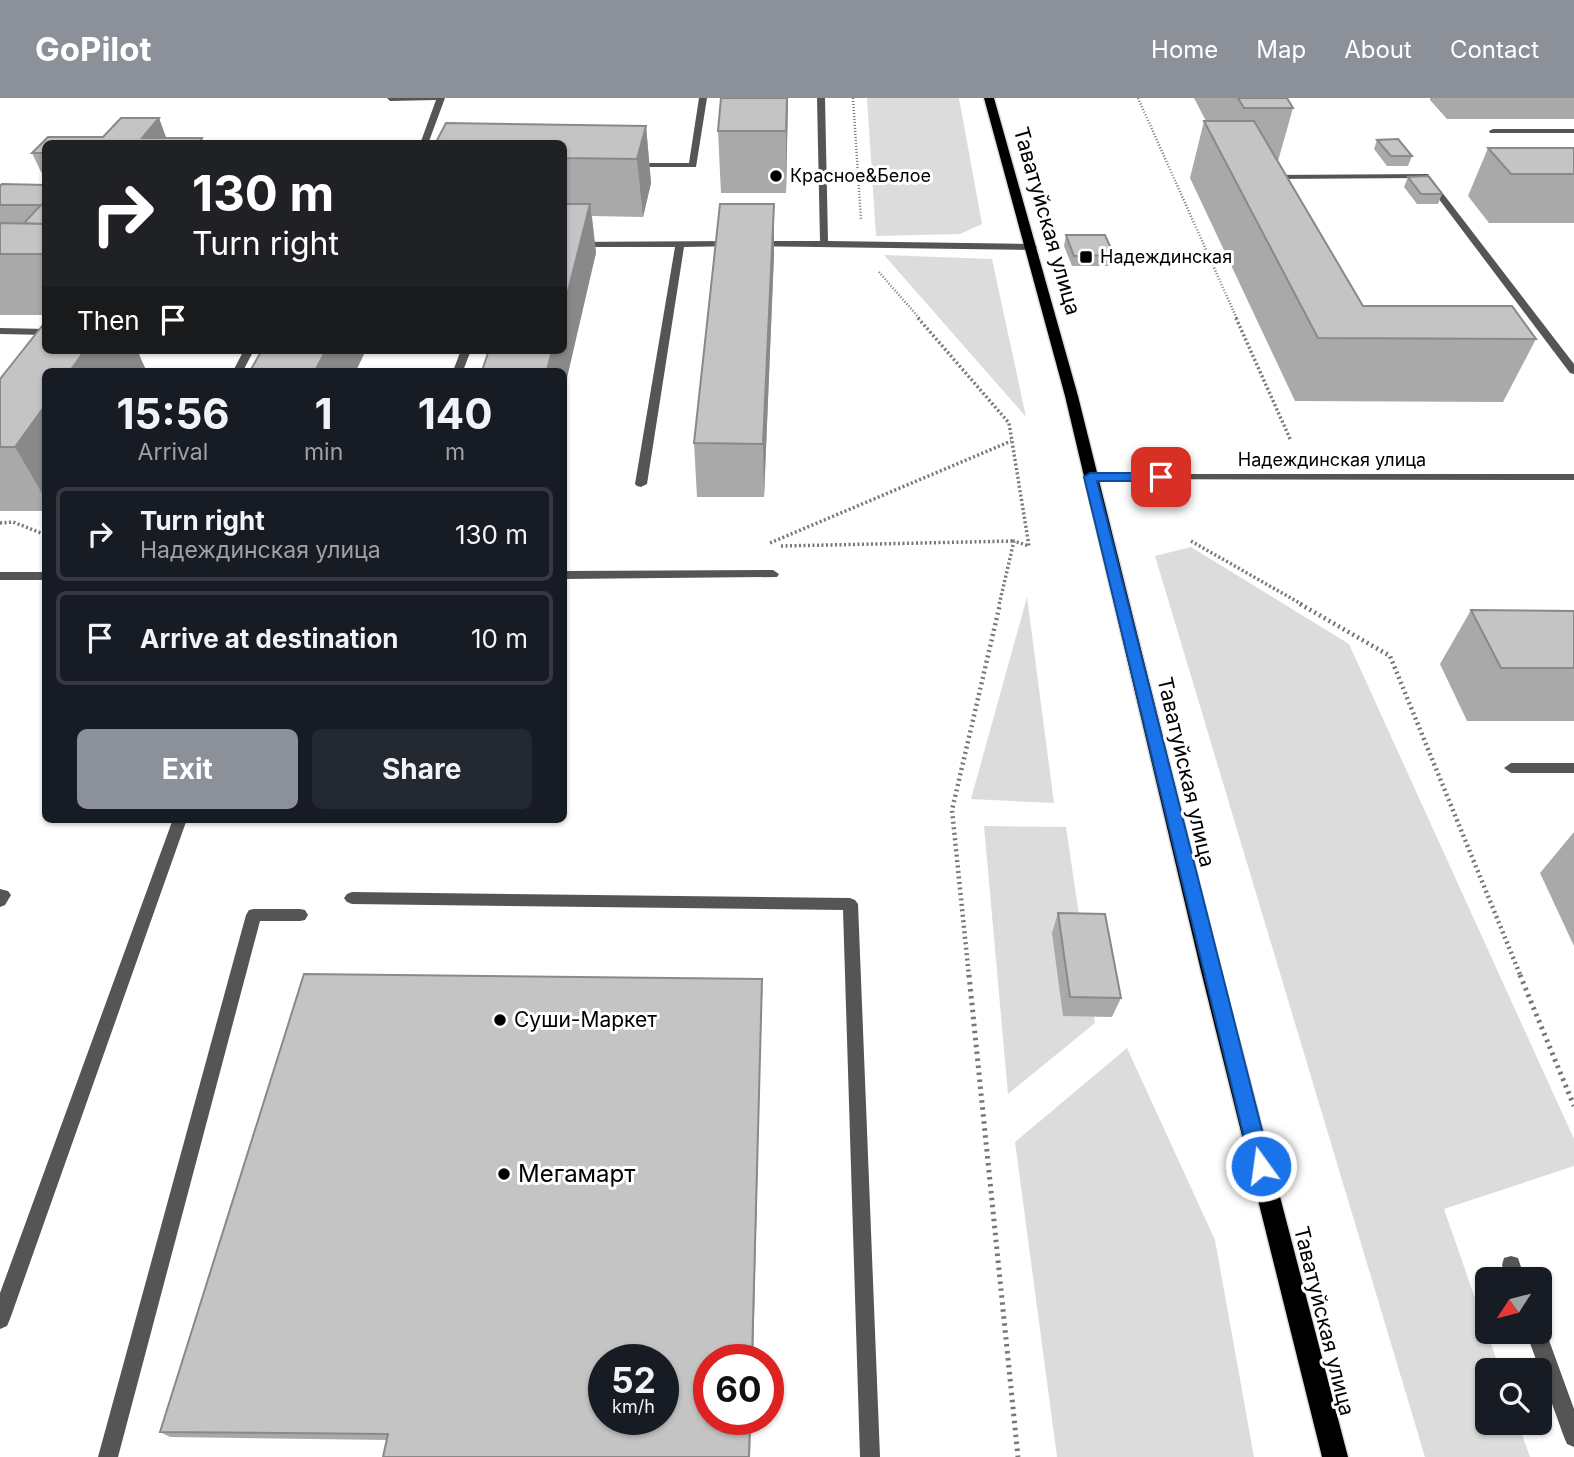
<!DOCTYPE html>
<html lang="en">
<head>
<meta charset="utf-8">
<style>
  :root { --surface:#171b24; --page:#242831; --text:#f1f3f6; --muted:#9ea1a6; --line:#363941; --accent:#8c9099 }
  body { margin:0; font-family:Inter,sans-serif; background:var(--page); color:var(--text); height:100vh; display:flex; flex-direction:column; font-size:26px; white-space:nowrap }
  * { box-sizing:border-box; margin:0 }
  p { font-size:23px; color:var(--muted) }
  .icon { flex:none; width:38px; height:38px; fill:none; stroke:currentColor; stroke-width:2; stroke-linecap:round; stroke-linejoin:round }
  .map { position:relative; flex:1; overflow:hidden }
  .panel { position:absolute; left:42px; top:270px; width:525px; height:455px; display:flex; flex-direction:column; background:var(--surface); border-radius:10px; box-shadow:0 2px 5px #0004 }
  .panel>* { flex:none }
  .banner { position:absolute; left:42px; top:42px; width:525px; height:214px; border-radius:10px; box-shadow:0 2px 5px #0004; background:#202124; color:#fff; overflow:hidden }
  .needle { width:46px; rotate:234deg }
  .buttons { position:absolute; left:1475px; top:1169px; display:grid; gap:14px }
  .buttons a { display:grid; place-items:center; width:77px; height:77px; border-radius:10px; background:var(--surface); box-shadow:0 2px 5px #0004; font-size:35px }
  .speed { position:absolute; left:588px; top:1246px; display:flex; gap:14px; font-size:35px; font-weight:700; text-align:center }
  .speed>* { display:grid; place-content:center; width:91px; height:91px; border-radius:50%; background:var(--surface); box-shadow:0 2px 5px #0004; line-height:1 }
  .speed small { font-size:18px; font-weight:400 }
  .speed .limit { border:10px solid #d22; background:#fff; color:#111 }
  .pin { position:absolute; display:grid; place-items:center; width:60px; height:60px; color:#fff; margin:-30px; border-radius:14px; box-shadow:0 4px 10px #0006 }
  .me { position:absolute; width:77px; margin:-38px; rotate:346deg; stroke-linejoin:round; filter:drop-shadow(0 0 5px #0008) }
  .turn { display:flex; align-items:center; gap:24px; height:147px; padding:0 35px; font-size:32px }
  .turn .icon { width:91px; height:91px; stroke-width:2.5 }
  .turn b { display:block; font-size:49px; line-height:60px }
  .then { display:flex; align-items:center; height:66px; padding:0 35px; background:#0003; gap:14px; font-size:26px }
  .eta { display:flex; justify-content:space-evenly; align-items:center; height:119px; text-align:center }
  .eta b { font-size:42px; font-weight:700; line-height:49px }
  .action { display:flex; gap:14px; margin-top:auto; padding:14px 35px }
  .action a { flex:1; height:80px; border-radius:10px; background:var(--accent); color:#fff; font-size:28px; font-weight:700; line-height:80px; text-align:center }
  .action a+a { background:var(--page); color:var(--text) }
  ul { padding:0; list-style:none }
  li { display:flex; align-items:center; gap:21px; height:94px; margin:0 14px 10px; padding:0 21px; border:4px solid var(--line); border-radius:10px }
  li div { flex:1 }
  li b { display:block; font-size:26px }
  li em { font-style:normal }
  header { display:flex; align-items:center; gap:42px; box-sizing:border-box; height:98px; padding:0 35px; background:var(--accent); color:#fff }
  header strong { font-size:33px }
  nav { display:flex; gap:38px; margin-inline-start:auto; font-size:24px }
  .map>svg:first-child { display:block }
  .green { fill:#dcdcdc }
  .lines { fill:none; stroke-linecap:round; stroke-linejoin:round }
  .primary-casing { stroke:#dbdbdb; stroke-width:3 }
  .path-far3 { stroke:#777; stroke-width:2.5; stroke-dasharray:1 2; stroke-linecap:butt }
  .path-far2 { stroke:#777; stroke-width:3.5; stroke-dasharray:2 2.5; stroke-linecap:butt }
  .path-far1 { stroke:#777; stroke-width:4.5; stroke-dasharray:2 3.5; stroke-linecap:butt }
  .path { stroke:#777; stroke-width:5; stroke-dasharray:2.5 4.5; stroke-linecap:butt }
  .service { fill:#555; fill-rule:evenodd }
  .minor { fill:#555; fill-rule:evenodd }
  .primary { fill:#000; fill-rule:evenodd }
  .wall { fill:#a9a9a9 }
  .shaded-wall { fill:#898989 }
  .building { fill:#c4c4c4; stroke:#898989; stroke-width:2; fill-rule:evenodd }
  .route { fill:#1a73e8; stroke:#114b97; stroke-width:2 }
  .poi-dot { fill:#000; stroke:#fff; stroke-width:2.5 }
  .labels { text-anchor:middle; stroke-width:6; stroke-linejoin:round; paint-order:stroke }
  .far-poi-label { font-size:18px; fill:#000; stroke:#fff; text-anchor:start }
  .far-street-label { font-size:18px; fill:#000; stroke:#fff }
  .street-label { font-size:21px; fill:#000; stroke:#fff }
  .poi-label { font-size:21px; fill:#000; stroke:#fff; text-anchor:start }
  .near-poi-label { font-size:24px; fill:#000; stroke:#fff; text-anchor:start }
</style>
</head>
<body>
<header>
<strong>GoPilot</strong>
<nav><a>Home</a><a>Map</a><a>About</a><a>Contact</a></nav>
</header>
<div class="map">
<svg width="1574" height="1359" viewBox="0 0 1574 1359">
  <rect width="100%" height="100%" fill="#fff"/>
  <path class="green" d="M867 0H959L982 126 960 136 876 138Z
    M884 157 992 161 1026 319Z
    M1191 449 1349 546 1574 1041V1068L1444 1111 1500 1272H1488V1325H1518L1530 1359H1425L1155 458Z
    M1027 499 1054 705 970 701H971Z
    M984 728 1066 729 1095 925 1008 996Z
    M1127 950 1215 1142 1254 1359H1057L1015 1044Z"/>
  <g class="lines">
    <g class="primary-casing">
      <path id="primary" d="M984 0H994L1078 298 1220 869 1348 1359H1322L1200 869 1065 298Z"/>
    </g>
    <path class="path-far3" d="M853 0 861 122
      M1138 0 1237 221
      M879 174 920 221"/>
    <path class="path-far2" d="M918 220 1009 325 1029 448 1014 443 999 507
      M1236 220 1291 343
      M134 253 216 254
      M0 425 13 424 46 437
      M1191 443 1303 507
      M770 445 1011 343
      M781 448 1014 443"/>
    <path class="path-far1" d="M1300 506 1390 558 1521 879
      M969 879 952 712 1000 506"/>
    <path class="path" d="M969 877 1018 1359
      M1520 877 1574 1008"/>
    <path class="service" d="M387 0H445L428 46H420L436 2 390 3Z
      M699 0H707L696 69H630L629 67 633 65H689Z
      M817 0H825L828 143 1033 146 1037 149 1033 152 752 148 751 146 755 143H820Z
      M1493 31H1574V35H1490L1489 33Z
      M1428 76 1574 266V276L1570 275 1423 80 1272 81 1268 79 1272 77Z
      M734 143 738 146 737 148 684 149 647 386 641 389 637 388 635 386 675 149H564V144Z
      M0 230 46 231V237L0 236Z
      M244 252H254L243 273H233Z
      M461 252H471L463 273H453Z
      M773 472 779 476 777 479 564 481V473Z
      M0 474H46V482H0Z
      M1511 665H1574V675H1511L1504 670Z
      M173 721H187L10 1221 7 1228 0 1231V1195Z
      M0 791 8 793 11 797 5 807 0 809Z
      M352 794 850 800 855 802 858 806 880 1359H860L843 812 352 806 347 804 344 800 347 796Z
      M254 811H300L305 812 308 817 305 822 300 823H260L118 1359H98L246 817 249 812Z
      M1511 1158 1518 1160 1525 1181H1507L1502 1167 1504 1160Z
      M1540 1226 1546 1234 1574 1311V1349L1567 1346 1564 1339 1526 1234H1540Z"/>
    <path class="minor" d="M1090 376H1574V382L1086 381 1084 379Z"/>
    <use href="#primary" class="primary"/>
  </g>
  <path class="wall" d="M721 0H788L786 95H721L718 33Z
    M1194 0H1287L1293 10 1278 63 1363 208 1536 241 1503 304 1295 303 1190 80 1204 23H1206Z
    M1430 0H1574V21H1447L1430 2Z
    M121 20H159L165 40H202L204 46H46V74H41L32 55 48 39H103Z
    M646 28 651 85 643 119 592 118 596 155 564 252V46L436 44Z
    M1377 42 1412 58 1408 68H1387L1374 51Z
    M1488 50H1574V125H1489L1468 98Z
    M1408 79 1442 96 1438 106H1417L1404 89Z
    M46 87V217H0V88Z
    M774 106V156L764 399H697L694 345Z
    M1066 137 1114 157 1112 168H1072L1064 148Z
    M46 223V252H137L145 270 143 273H46V413H0V281Z
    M1471 512 1574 513V623H1467L1440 566Z
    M1574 734V848L1540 775Z
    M1058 815 1121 900 1112 919 1063 918 1052 835Z
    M763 891 709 1321H751L750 1359H383L387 1342 170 1339 160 1334Z"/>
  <path class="shaded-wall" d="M787 0H788L786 95V33Z
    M159 20 166 39 160 46 142 40Z
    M646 28 651 85 643 119 637 61Z
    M590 106 596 155 564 293V273H547L552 252H564V209Z
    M774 106V156L764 399 763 346Z
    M85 252H137L145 270 143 273H70Z
    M326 252H366L356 273H315Z
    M46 306V402L15 349Z
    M762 881 753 1262H752Z"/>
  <path class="building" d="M721 0H787L786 33H718Z
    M1238 0H1287L1293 10H1244Z
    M121 20H159L142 40H202L198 46H46V55H32L48 39H103Z
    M1204 23H1254L1363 208H1512L1536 241 1318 240Z
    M446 25 646 28 637 61 564 60V46H435Z
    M1398 41 1412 58H1391L1377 42Z
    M426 44H436L435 46H425Z
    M1488 50H1574V76H1511Z
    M1428 78 1442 96H1421L1408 79Z
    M2 86 46 87V126L24 125 41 107H0V88Z
    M564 106H590L564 209Z
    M720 106H774L763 346 694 345Z
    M0 125 46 126V156H0Z
    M1066 137H1105L1114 157 1074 158Z
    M46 223V252H85L70 273H46V306L15 349H0V281Z
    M262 252H326L315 273H250Z
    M489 252H552L547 273H482Z
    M1471 512 1574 513V570H1501Z
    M1058 815 1105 816 1121 900 1070 899Z
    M304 876 762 881 752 1262H709V1321H750L749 1359H383L388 1336 160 1334ZM604 1262H663V1321H604Z"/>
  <path class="route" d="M1090 375H1161L1168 379 1161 383H1097L1271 1068 1268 1075 1261 1078 1254 1075 1251 1068 1084 379Z"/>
  <g class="poi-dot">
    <circle cx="776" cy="78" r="7"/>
    <rect x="1079" y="152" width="14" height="14" rx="3.5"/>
    <circle cx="500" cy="922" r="7"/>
    <circle cx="504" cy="1076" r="7"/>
  </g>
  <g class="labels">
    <g class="far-poi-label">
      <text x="790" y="84">Красное&amp;Белое</text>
      <text x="1100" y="165">Надеждинская</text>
    </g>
    <g class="far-street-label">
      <text x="1332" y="368">Надеждинская улица</text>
    </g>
    <g class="street-label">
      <text transform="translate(1047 123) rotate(74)" y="7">Таватуйская улица</text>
      <text transform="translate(1186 674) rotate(77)" y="7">Таватуйская улица</text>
      <text transform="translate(1324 1223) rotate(76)" y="7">Таватуйская улица</text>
    </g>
    <g class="poi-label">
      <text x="514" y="929">Суши-Маркет</text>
    </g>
    <g class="near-poi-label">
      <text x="518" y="1084">Мегамарт</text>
    </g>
  </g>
</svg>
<div class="buttons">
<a><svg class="needle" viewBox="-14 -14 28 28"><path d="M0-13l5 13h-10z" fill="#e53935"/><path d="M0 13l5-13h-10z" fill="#9ea1a6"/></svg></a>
<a><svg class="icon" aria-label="search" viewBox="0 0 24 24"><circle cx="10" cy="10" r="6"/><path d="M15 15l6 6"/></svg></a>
</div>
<div class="speed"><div>52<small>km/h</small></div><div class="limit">60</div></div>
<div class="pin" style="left:1161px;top:379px;background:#d93025"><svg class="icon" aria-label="arrive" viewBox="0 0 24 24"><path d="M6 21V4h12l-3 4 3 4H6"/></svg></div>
<svg class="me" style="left:1261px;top:1068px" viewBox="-20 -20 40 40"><circle r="17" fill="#1a73e8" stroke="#fff" stroke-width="3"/><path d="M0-11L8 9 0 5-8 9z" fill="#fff"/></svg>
<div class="banner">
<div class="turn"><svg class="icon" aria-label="right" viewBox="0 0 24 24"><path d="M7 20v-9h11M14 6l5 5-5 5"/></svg><div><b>130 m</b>Turn right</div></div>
<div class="then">Then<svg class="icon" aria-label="arrive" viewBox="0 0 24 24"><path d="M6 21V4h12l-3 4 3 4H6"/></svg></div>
</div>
<section class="panel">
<div class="eta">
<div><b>15:56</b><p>Arrival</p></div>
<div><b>1</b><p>min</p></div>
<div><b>140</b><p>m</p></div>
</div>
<ul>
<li><svg class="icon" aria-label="right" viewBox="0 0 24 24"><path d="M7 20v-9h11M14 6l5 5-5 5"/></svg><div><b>Turn right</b><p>Надеждинская улица</p></div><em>130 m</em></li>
<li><svg class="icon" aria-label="arrive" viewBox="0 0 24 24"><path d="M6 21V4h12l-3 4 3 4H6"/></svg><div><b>Arrive at destination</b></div><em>10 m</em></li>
</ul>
<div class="action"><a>Exit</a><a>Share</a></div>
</section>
</div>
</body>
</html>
